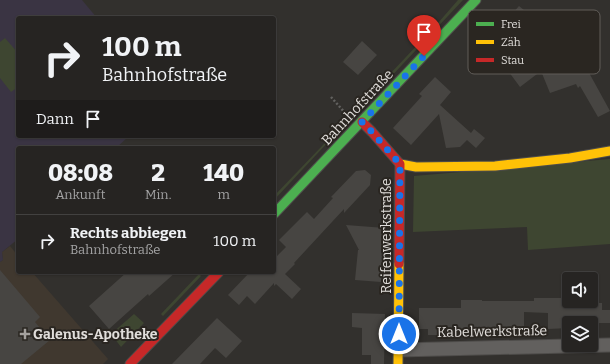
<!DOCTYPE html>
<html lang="de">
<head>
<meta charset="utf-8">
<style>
  :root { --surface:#262422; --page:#2e2c2a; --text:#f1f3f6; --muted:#a4a4a5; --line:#424140 }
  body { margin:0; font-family:Bitter,serif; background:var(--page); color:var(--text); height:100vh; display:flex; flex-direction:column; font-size:15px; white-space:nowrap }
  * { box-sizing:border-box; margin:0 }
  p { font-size:13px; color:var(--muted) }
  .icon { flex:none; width:22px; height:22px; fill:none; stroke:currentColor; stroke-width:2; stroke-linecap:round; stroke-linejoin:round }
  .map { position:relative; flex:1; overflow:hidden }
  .side { position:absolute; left:16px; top:146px; width:260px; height:128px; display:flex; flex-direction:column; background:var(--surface); border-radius:4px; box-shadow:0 1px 3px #0004,0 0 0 1px var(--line) }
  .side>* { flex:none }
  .guide { position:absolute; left:16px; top:16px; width:260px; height:122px; border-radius:4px; box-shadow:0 1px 3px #0004,0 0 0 1px var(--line); background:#262422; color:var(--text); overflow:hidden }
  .buttons { position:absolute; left:562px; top:272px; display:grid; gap:8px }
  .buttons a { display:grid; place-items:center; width:36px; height:36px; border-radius:4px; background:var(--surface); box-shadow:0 1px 3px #0004,0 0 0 1px var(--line); font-size:20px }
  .pin { position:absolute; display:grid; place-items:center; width:34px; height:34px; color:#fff; margin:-41px -17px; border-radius:50% 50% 50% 0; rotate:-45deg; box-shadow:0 0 4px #0007 }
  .pin .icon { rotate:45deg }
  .me { position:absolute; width:44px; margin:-22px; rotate:0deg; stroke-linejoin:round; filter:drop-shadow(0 0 3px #0008) }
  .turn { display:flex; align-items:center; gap:14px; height:84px; padding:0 20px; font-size:18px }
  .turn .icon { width:52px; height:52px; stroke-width:2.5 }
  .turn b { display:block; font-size:28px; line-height:34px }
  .then { display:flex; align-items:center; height:38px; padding:0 20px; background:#0003; gap:8px; font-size:15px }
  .eta { display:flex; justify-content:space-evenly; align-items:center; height:68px; text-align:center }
  .eta b { font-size:24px; font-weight:800; line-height:28px }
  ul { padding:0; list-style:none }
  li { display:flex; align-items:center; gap:12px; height:52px; padding:0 20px; border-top:1px solid var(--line) }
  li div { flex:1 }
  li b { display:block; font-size:15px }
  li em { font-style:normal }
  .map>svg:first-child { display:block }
  .built { fill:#40382f }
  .education { fill:#3a3443 }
  .green { fill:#3e4631 }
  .building { fill:#474542 }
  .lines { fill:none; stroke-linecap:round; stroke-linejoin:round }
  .street-casing { stroke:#4e4c4a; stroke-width:15 }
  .fast-casing { stroke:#4e4c4a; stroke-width:11 }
  .slow-casing { stroke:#4e4c4a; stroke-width:11 }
  .jam-casing { stroke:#4e4c4a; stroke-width:11 }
  .path { stroke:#62615f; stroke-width:2.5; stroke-dasharray:2 2; stroke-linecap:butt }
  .street { stroke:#62605e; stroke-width:13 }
  .fast { stroke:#4caf50; stroke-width:9 }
  .slow { stroke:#ffc107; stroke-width:9 }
  .jam { stroke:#c62828; stroke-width:9 }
  .route { stroke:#1a73e8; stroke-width:7; stroke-dasharray:0 12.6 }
  .poi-dot { fill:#a4a19e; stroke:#2a2621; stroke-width:1.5 }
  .labels { text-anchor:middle; stroke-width:4; stroke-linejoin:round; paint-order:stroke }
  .street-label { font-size:14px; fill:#e1dedb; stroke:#2a2621 }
  .poi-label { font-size:14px; font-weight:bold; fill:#e1dedb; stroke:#2a2621; text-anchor:start }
  .key { fill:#2a2621; stroke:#615d59; stroke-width:1 }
  .key-label { font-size:11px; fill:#e1dedb }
</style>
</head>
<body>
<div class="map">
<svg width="610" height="364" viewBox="0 0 610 364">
  <rect width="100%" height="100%" fill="#32302d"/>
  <path class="built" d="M10 246 18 256V272H32L108 359 103 364H0V262L3 260 2 252Z"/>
  <path class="education" d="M0 0H82L97 18H18V136H129L116 148H18V239L2 252 3 260 0 262Z"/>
  <path class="green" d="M458 0H463L386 82 385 80 389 75 438 23Z
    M5 38 18 53V87L11 92 0 78V42Z
    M346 121 345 124 274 200V196Z
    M610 159V244L528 250 527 227 413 232 414 176Z
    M199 274 201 276 163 316 161 314Z
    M134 314 144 323 121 347 111 334Z"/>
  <path class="building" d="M519 6 530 15 541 45 565 31 575 48 588 40 595 53 582 60 610 111 598 117 580 86 578 88 576 84 550 93 541 71 520 87 503 64 497 71 482 58 503 34 498 30Z
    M362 41 377 55 358 75 343 62Z
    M435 77 451 92 440 105 471 133 474 129 485 138 476 148 467 140 460 147 446 148 439 114 411 145 393 128 422 96 419 94Z
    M365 170 371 175 370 185 344 213V209L294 263 295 264 285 274 301 289 292 299 276 284 274 286V283L255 304 247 296 239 305 228 295 250 272H274V259L286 247 279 240 307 212 314 219 333 198 331 197 356 171Z
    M346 225 385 228 381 282 355 280 358 250H359Z
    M0 270 40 317 35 322 50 340 21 364H0Z
    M127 272H176L149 296 148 294 109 329 89 306Z
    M534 298H569V301H589V303H602V310H610V323H569V328L548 329V313L524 312V330H451L450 335H428V329H419V308H461V300H482V301H534Z
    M352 313 385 314 384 364H371V355H362V328L352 327Z
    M217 318 242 341 226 358 215 348 200 364H172Z"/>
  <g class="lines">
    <g class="street-casing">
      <path id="street" d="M399 350 610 345"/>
    </g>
    <g class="fast-casing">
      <path id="fast" d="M274 214 476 0"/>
    </g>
    <g class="slow-casing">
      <path id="slow" d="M400 164 416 167 495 166 570 158 610 151
        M398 364 399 264"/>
    </g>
    <g class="jam-casing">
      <path id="jam" d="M362 122 372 132 400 164 399 264
        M130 364 219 272"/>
    </g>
    <path class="path" d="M331 97 347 115"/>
    <use href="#street" class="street"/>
    <use href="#fast" class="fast"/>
    <use href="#slow" class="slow"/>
    <use href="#jam" class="jam"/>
  </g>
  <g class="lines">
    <path class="route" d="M399 334 400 164 372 132 362 122 424 56"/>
  </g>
  <path class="poi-dot" d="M23 328h4v4h4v4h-4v4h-4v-4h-4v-4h4z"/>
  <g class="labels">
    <g class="street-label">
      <text transform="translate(357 107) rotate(-47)" y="5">Bahnhofstraße</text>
      <text transform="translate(386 236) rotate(-90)" y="5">Reifenwerkstraße</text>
      <text transform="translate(492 331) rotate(-1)" y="5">Kabelwerkstraße</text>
    </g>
    <g class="poi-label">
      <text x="33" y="339">Galenus-Apotheke</text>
    </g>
  </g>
  <rect x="468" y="10" width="132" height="64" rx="6" class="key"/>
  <rect x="476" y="22" width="18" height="4" fill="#4caf50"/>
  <rect x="476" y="40" width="18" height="4" fill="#ffc107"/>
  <rect x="476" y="58" width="18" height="4" fill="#c62828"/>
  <g class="key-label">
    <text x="501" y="28">Frei</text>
    <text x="501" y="46">Zäh</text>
    <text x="501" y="64">Stau</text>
  </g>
</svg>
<div class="buttons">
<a><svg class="icon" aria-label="sound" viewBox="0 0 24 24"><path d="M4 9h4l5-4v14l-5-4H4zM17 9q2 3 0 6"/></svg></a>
<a><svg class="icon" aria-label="layers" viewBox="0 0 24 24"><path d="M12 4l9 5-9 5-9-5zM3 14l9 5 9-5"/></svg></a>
</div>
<div class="pin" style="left:424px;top:56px;background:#d93025"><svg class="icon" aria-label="arrive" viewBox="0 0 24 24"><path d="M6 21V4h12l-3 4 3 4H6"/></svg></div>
<svg class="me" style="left:399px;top:334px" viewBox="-20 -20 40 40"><circle r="17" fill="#1a73e8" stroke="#fff" stroke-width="3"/><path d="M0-11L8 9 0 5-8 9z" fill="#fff"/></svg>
<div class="guide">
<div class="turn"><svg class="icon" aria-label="right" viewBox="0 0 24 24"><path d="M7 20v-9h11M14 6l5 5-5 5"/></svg><div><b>100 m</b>Bahnhofstraße</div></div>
<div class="then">Dann<svg class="icon" aria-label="arrive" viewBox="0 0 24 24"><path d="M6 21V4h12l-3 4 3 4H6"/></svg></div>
</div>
<section class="side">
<div class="eta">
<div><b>08:08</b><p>Ankunft</p></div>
<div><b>2</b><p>Min.</p></div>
<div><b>140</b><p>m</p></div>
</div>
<ul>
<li><svg class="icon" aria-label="right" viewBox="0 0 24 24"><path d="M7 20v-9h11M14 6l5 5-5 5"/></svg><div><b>Rechts abbiegen</b><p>Bahnhofstraße</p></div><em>100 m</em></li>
</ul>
</section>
</div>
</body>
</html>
